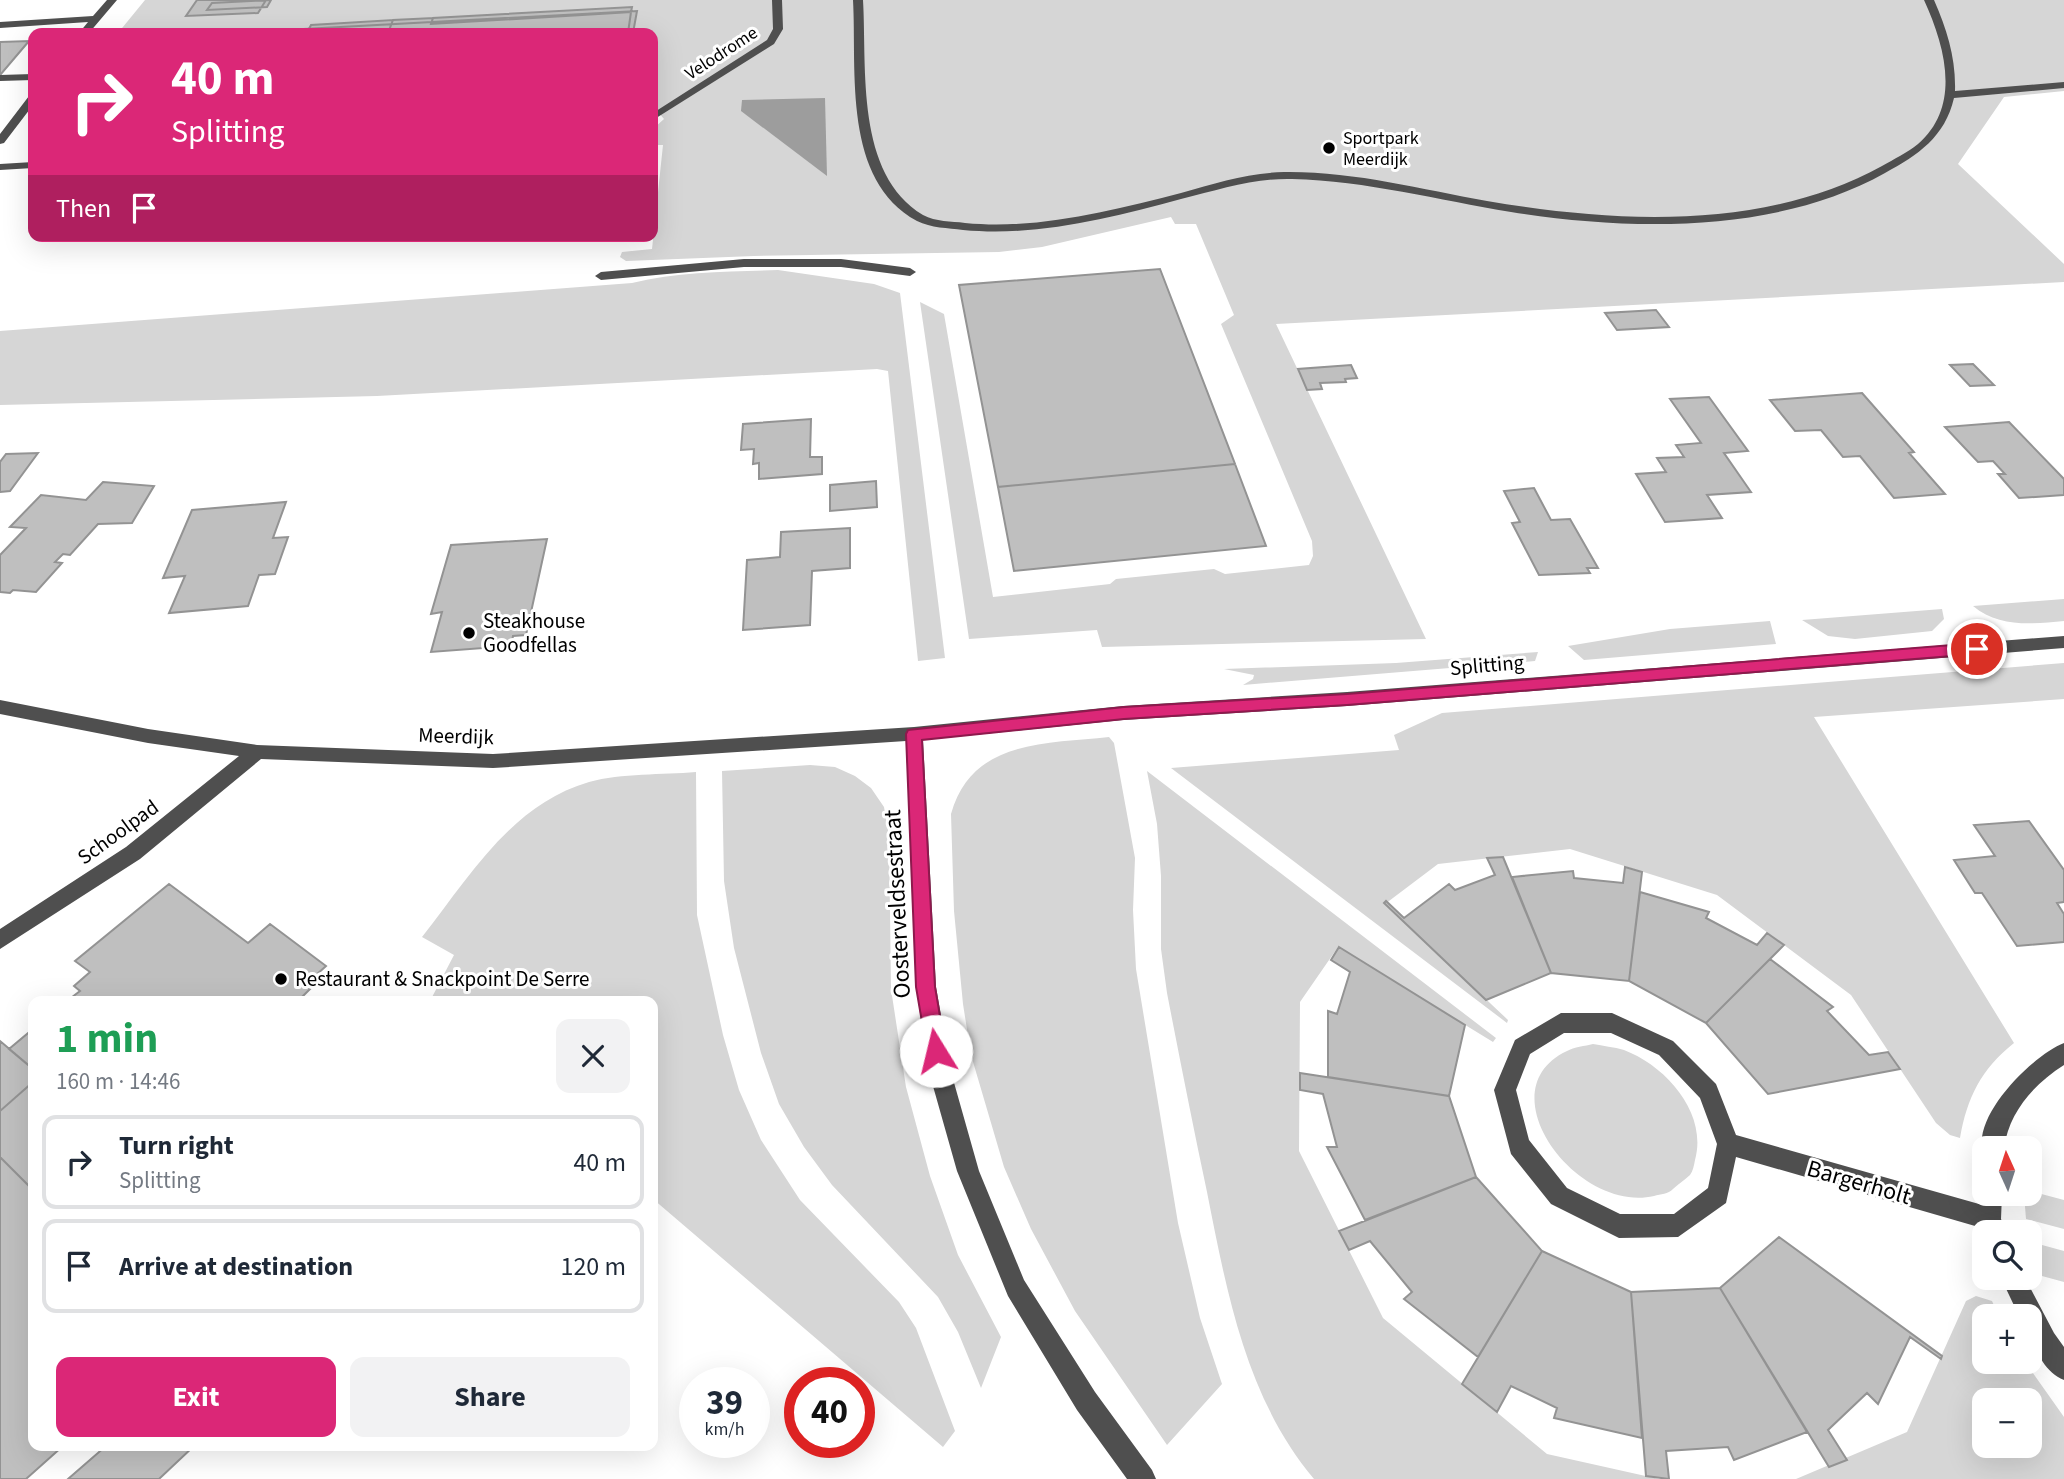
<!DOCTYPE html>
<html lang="en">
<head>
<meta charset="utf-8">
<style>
  :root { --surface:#fff; --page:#f2f2f3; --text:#1f2937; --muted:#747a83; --line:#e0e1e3; --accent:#db2777 }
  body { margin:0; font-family:"Source Sans 3",sans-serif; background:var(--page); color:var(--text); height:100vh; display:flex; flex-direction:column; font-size:26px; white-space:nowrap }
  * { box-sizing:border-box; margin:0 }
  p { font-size:23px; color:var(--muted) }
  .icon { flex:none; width:38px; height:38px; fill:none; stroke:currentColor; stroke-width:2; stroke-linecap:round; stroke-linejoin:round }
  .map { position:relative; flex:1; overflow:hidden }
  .panel { position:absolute; left:28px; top:996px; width:630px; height:455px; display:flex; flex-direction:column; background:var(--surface); border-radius:14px; box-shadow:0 7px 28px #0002 }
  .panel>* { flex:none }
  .top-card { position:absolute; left:28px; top:28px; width:630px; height:214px; border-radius:14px; box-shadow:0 7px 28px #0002; background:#db2777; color:#fff; overflow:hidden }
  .needle { width:46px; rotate:357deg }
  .controls { position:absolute; left:1972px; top:1136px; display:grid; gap:14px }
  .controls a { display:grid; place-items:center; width:70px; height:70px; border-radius:14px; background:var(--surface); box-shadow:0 7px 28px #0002; font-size:35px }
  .speed { position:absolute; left:679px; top:1367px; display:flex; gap:14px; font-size:35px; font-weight:700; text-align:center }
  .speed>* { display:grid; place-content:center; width:91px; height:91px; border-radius:50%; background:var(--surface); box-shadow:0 7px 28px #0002; line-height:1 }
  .speed small { font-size:18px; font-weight:400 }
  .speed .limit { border:10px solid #d22; background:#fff; color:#111 }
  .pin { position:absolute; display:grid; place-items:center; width:60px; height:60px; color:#fff; margin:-30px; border:4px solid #fff; border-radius:50%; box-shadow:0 2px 7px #0007 }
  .me { position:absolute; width:77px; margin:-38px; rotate:351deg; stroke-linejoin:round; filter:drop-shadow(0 0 5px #0008) }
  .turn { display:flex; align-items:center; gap:24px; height:147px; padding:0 28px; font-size:32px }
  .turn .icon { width:91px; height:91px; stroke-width:2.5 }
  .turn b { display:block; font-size:49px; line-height:60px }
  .then { display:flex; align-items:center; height:66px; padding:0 28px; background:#0003; gap:14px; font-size:26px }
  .round { display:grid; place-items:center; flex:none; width:74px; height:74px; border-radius:14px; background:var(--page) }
  .overview { display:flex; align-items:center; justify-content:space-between; height:119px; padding:0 28px }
  h1 { font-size:42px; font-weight:700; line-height:52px; color:#1e9e55 }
  .cta { display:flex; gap:14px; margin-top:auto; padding:14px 28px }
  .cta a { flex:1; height:80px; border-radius:14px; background:var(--accent); color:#fff; font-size:28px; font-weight:700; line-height:80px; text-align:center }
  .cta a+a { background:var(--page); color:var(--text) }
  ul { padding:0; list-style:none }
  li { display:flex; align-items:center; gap:21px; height:94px; margin:0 14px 10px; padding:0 14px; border:4px solid var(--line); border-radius:14px }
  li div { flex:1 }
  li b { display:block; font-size:26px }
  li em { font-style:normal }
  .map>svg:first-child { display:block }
  .green { fill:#d6d6d6; fill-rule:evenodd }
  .water { fill:#9d9d9d }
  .building { fill:#bfbfbf; stroke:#939393; stroke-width:2 }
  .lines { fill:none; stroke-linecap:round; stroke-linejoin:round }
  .minor { fill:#4f4f4f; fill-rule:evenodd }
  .route { fill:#db2777; stroke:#8e194d; stroke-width:2 }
  .poi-dot { fill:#000; stroke:#fff; stroke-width:2.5 }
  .labels { text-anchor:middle; stroke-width:6; stroke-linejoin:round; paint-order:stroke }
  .far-street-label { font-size:18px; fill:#000; stroke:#fff }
  .far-poi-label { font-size:18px; fill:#000; stroke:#fff; text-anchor:start }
  .poi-label { font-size:21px; fill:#000; stroke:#fff; text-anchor:start }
  .street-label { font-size:21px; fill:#000; stroke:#fff }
  .near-street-label { font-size:24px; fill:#000; stroke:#fff }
</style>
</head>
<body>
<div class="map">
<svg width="2064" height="1479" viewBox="0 0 2064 1479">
  <rect width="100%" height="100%" fill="#fff"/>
  <path class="green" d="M145 0H2064V91L2004 97 1958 164 2064 264V282L1276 324 1426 639 1102 647 1097 630 969 639 920 302 944 314 993 597 1110 584 1116 579 1214 569 1225 574 1309 565 1313 556 1312 541 1221 324 1234 315 1196 224H1175L1171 217 1042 247 999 252 754 256 626 261 620 257 622 252 652 249 663 145H653V129L664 119 653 106V33H118Z
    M778 270 874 284 900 293 945 658 918 661 888 371 877 369 377 396 0 405V331L632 283C679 271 730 272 778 270Z
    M2064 599V621C2033 624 1999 628 1973 606Z
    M1942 609 1944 619 1932 631 1855 639 1828 636 1802 620Z
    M1770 621 1776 644 1584 660 1568 646 1670 629Z
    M1538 652 1535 661 1243 685 1253 679 1254 675 1224 669 1396 663Z
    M2064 663V699L1814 717 2014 1043C1981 1069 1967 1098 1960 1138L1950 1135 1936 1123 1851 995 1717 895 1570 849 1438 864 1385 904 1508 1020 1507 1023 1171 768 1399 750 1394 735 1442 713Z
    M1109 737 1114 743 1135 858 1133 910 1136 969 1178 1223 1200 1318 1222 1384 1167 1445 1075 1311 1031 1229 1004 1167 971 1055 963 1004 954 911 951 814C972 739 1046 744 1109 737Z
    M810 765 835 767 855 776 871 788 884 807 889 836 891 989 906 1087 930 1176 958 1255 1001 1337 981 1388 958 1332 938 1297 832 1185 804 1147 779 1104 761 1053 734 948 724 881 722 771Z
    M1147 771 1496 1038 1493 1042 1338 947 1300 1002 1299 1151 1383 1318 1547 1454 1659 1479H1314C1246 1398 1227 1293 1207 1192 1193 1126 1180 1060 1167 993L1161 949V876L1157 824Z
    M696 772 697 915 723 1035 739 1090 761 1140 800 1200 899 1302 916 1328 955 1431 943 1447 653 1199V1001H430L454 955 422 937C470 876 511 805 589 782 622 773 662 775 696 772Z
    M1593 1044C1603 1046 1614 1047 1624 1050 1666 1066 1708 1113 1695 1160 1694 1165 1693 1171 1690 1175 1685 1180 1678 1184 1673 1189 1668 1194 1661 1194 1654 1196 1577 1214 1484 1090 1567 1051 1574 1047 1585 1046 1593 1044Z
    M2030 1191 2064 1200V1229L2026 1219 2024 1194H2030Z
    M2031 1242 2064 1251V1282L2042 1276Z
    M1976 1296 1992 1301 1999 1316H1984V1362H2025L2064 1417V1479H1796L1907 1432 1966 1301ZM1984 1400H2030V1446H1984Z"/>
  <path class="water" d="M825 98 827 176 741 111 742 100Z"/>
  <path class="building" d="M197 0H266L258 13 186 16Z
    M271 0 267 7 207 10 212 3Z
    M632 7 631 12 431 24 433 18Z
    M637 11 633 33H302L304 29Z
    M631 12 628 33H388L393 20 433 18 431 24Z
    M393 20 388 33H307L311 25Z
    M29 41 1 74H0V42Z
    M1160 269 1235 464 998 487 959 285Z
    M1656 310 1669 327 1617 330 1605 313Z
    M1973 364 1994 385 1970 386 1950 365Z
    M1351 365 1357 378 1345 379 1346 382 1320 383 1322 389 1307 390 1298 369Z
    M1862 393 1914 452 1909 453 1945 494 1894 498 1860 456 1843 457 1821 430 1795 431 1770 400Z
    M1709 397 1748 451 1724 453 1751 492 1707 495 1722 518 1665 522 1636 474 1666 472 1657 458 1684 457 1676 445 1701 443 1670 399Z
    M811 419 810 457H822V474L759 479V463L753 464 754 449 741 450 743 424Z
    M2009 422 2064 479V495L2019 498 1998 474H2005L1993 461 1978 462 1945 427Z
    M38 453 10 491 0 492V462L6 454Z
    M1235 464 1266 546 1014 571 998 487Z
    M876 481 877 507 830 511V485Z
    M103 482 154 486 132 523 98 524 70 555 63 554 55 562 62 563 36 592 13 590 10 593 0 592V555L26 528 10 527 41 495 86 500Z
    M1534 488 1551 520 1570 519 1598 568H1587L1590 573 1539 575 1512 523 1520 522 1504 491Z
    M286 502 273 538 288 537 275 574 259 575 248 606 169 613 185 576 163 578 192 510Z
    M850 528V568L812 571 810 625 743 630 747 560 780 557 781 532Z
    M547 539 526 635 513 636 511 646 431 652 442 612 431 614 451 545Z
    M2029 821 2064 870V902L2057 903 2064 914V942L2017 946 1982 893H1975L1954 860 1995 856 1974 825Z
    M1503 857 1551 973 1486 1000 1384 903 1386 901 1404 918 1449 884 1455 890 1495 875 1487 858Z
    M1625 867 1642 872 1629 981 1551 973 1512 877 1573 871 1574 878 1623 883Z
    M169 884 248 943 270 924 326 966 305 985 310 989 298 1001H67L80 991 74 986 90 972 75 961Z
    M1640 892 1709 912 1706 918 1757 945 1767 933 1784 945 1706 1023 1629 981Z
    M1339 947 1465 1025 1449 1096 1328 1077V1011L1337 1014 1350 972 1331 960Z
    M1770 959 1833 1007 1827 1011 1869 1055 1888 1052 1900 1069 1768 1094 1706 1023Z
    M33 1029V1069L9 1049Z
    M0 1041 33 1069V1082L0 1111Z
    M1300 1073 1449 1096 1476 1177 1365 1220 1327 1147H1337L1323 1094 1300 1090Z
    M33 1082V1190L0 1157V1111Z
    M0 1157 33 1190V1446H63L26 1479H0Z
    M1476 1177 1542 1251 1478 1357 1404 1299 1412 1292 1370 1241 1349 1250 1339 1231Z
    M1779 1237 1942 1356 1941 1359 1910 1337 1878 1404 1867 1393 1828 1430 1847 1460 1829 1467 1720 1288Z
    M1542 1251 1631 1292 1642 1438 1554 1418 1557 1408 1511 1386 1497 1412 1462 1384Z
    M1720 1288 1807 1432 1734 1460 1728 1447 1666 1451 1669 1479 1646 1476 1631 1292Z
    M106 1446H194L159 1479H68Z"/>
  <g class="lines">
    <path class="minor" d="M107 0H117L89 33H79L88 22 0 28V22L93 16Z
      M772 0H782L783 29 774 44 653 120V113L767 40 773 29Z
      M853 0H863C867 69 855 174 923 215 936 222 951 221 965 223 1037 230 1111 211 1181 193 1216 183 1247 173 1284 172 1353 171 1420 189 1487 201 1615 223 1764 231 1882 166 1894 159 1907 153 1918 144 1962 106 1945 46 1924 0H1934C1947 30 1956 58 1955 91L2064 82V88L1954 98C1945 137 1918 155 1885 173 1776 234 1631 231 1511 212 1438 200 1367 181 1292 179 1253 178 1219 190 1181 199 1110 218 1037 237 963 230 948 228 931 228 917 221 842 180 857 72 853 0Z
      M33 74V80L0 81V75Z
      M33 95V105L4 143 0 144V134L29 96Z
      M33 162V168L0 170V164Z
      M744 259H841L910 268 916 272 910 276 841 267H744L601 280 595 276 601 272Z
      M2064 636V648L1347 706 1123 720 923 740 936 987 951 1072 979 1171 1024 1280 1095 1392 1152 1470 1156 1479H1127L1077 1410 1008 1296 957 1171 929 1072 916 987 906 741 493 768 261 759 140 859 0 949V929L126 847 239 756 148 743 0 714V700L148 729 257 745 493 754 914 727 1123 706 1347 692Z
      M1561 1013H1612L1673 1041 1716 1084 1736 1135 1979 1204 1983 1186 1984 1194H2002L2001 1219 2007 1232H1984V1235L1982 1228 1736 1157 1726 1203 1678 1237 1619 1238 1551 1204 1511 1154 1494 1090 1515 1040ZM1564 1033H1611L1659 1055 1700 1098 1717 1144 1708 1188 1674 1214H1620L1567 1188 1529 1140 1516 1090 1530 1054Z
      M2064 1043V1065C2034 1084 2009 1112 2004 1148H1984V1154C1969 1118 2033 1055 2064 1043Z
      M2001 1278H2025L2054 1333 2064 1347V1380C2040 1370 2030 1340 2030 1316H2019Z"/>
  </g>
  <path class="route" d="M1977 643 1984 649 1977 654 1347 705 1124 719 922 740 935 987 946 1051 943 1057 936 1060 929 1057 927 1051 916 987 906 734 908 730 1124 707 1347 694Z"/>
  <g class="poi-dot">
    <circle cx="1329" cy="148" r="7"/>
    <circle cx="469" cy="633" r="7"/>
    <circle cx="281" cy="979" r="7"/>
  </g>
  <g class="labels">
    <g class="far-street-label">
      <text transform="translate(721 53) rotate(-33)" y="6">Velodrome</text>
    </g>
    <g class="far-poi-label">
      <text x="1343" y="144">Sportpark<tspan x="1343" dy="21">Meerdijk</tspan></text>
    </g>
    <g class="poi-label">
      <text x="483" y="628">Steakhouse<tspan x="483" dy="24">Goodfellas</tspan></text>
      <text x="295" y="986">Restaurant &amp; Snackpoint De Serre</text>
    </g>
    <g class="street-label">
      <text transform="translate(1487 665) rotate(-5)" y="7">Splitting</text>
      <text transform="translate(456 736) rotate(2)" y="7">Meerdijk</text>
      <text transform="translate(118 832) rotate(-36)" y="7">Schoolpad</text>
    </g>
    <g class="near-street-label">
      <text transform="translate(897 904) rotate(-93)" y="8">Oosterveldsestraat</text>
      <text transform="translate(1859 1182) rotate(16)" y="8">Bargerholt</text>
    </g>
  </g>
</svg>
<div class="controls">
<a><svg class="needle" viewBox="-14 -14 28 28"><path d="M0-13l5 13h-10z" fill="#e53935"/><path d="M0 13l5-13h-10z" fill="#747a83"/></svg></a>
<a><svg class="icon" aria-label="search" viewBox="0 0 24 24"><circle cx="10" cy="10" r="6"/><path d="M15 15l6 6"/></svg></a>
<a>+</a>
<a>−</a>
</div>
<div class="speed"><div>39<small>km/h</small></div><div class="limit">40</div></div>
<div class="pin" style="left:1977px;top:649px;background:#d93025"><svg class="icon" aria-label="arrive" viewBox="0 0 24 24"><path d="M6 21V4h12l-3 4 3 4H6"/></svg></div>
<svg class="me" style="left:936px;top:1051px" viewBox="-20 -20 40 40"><circle r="19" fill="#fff"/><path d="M0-13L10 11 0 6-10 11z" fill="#db2777"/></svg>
<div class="top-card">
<div class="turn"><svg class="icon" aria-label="right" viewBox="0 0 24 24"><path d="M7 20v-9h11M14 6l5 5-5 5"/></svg><div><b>40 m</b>Splitting</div></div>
<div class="then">Then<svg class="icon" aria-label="arrive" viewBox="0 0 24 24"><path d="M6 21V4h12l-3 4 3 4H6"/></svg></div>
</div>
<section class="panel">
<div class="overview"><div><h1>1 min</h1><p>160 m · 14:46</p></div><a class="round"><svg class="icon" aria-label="close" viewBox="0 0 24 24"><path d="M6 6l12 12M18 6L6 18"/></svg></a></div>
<ul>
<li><svg class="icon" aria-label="right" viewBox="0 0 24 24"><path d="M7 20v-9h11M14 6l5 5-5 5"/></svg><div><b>Turn right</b><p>Splitting</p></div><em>40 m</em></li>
<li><svg class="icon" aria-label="arrive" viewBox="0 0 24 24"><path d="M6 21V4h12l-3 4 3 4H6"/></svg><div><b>Arrive at destination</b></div><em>120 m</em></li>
</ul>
<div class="cta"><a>Exit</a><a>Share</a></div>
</section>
</div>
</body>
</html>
